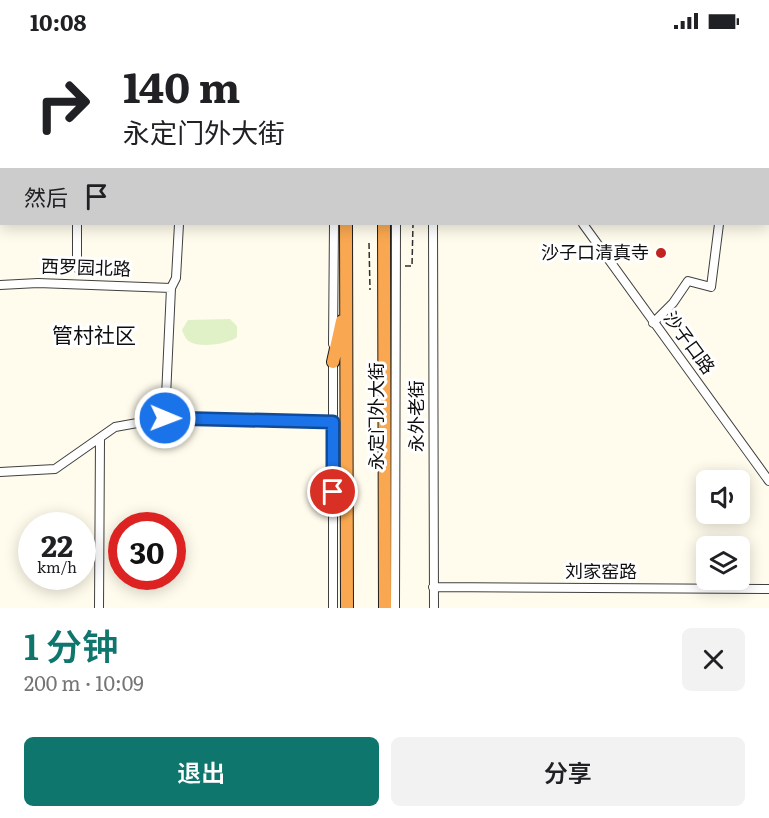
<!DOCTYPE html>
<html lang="zh">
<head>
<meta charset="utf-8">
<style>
  :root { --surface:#fff; --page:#f2f2f2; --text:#202124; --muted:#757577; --accent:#0f766e }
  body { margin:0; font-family:Literata,"Noto Sans SC",serif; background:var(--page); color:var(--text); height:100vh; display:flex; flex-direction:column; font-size:22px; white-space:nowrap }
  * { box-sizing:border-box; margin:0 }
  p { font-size:20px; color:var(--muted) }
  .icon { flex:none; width:33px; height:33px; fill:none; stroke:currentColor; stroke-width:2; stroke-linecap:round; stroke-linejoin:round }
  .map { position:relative; height:566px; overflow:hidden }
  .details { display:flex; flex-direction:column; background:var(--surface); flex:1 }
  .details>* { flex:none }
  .top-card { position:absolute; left:0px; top:0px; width:770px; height:183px; box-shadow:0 3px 15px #0003; background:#fff; color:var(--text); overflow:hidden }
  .buttons { position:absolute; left:696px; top:428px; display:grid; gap:12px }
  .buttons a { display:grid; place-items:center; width:54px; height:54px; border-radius:9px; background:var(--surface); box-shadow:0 3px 15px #0003; font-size:30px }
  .speed { position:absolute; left:18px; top:470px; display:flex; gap:12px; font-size:30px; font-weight:700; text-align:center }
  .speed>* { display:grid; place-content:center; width:78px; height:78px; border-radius:50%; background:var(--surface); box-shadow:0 3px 15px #0003; line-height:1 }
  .speed small { font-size:15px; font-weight:400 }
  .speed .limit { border:9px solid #d22; background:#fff; color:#111 }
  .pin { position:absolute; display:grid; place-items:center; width:51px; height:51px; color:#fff; margin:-26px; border:3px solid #fff; border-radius:50%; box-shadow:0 2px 6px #0007 }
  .me { position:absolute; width:66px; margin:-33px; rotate:91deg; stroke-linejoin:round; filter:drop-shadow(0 0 4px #0008) }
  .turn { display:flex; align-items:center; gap:21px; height:126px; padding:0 24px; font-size:27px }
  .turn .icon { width:78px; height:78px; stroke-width:2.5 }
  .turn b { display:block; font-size:42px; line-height:51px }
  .then { display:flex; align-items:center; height:57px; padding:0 24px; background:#0003; gap:12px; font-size:22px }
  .round { display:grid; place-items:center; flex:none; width:63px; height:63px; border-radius:9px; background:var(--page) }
  .head { display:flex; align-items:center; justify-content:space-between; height:102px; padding:0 24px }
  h1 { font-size:36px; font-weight:600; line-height:45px; color:var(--accent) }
  .primary-button { display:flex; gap:12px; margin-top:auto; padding:12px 24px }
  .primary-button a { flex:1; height:69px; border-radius:9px; background:var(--accent); color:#fff; font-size:24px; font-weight:600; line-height:69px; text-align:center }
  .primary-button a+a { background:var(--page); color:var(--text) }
  .status { display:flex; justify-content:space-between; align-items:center; height:42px; padding:0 30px; background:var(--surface); direction:ltr }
  .status svg { height:16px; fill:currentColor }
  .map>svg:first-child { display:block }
  .pitch { fill:#e0f1c7 }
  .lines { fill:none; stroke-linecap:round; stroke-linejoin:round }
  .minor-casing { stroke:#404040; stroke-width:10 }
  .highway-casing { stroke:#1e1e1e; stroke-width:14 }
  .path { stroke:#2f2f2f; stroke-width:1.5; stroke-dasharray:6 3; stroke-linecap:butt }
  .minor { stroke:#fff; stroke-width:8 }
  .highway { stroke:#f9a851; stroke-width:12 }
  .route-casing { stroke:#114b97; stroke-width:15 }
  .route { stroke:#1a73e8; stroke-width:10 }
  .poi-dot { fill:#c12321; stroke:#fff; stroke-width:2 }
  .labels { text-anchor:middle; stroke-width:6; stroke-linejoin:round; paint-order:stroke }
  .poi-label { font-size:18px; fill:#0d0d0d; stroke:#fff; text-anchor:end }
  .street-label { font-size:18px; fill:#0d0d0d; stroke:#fff }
  .quarter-label { font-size:21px; fill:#0d0d0d; stroke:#fff }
</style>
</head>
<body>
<div class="status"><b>10:08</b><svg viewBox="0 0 49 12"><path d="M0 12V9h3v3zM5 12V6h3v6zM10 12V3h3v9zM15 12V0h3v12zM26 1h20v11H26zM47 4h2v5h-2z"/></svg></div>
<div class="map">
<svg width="769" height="566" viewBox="0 0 769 566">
  <rect width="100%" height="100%" fill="#fffced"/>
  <path class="pitch" d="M230 277 237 284V295C229 302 200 306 190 300 186 298 184 293 182 288L188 278Z"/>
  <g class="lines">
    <g class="minor-casing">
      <path id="minor" d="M183 2V0
        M332 2V0
        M399 2V0
        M440 2V0
        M672 2V0
        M0 80H2
        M768 107H769
        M433 182 434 566
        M583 182 769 439
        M77 226V182
        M0 243 38 241 171 246
        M653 281 673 261 688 239 711 245 719 182
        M333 302 334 182
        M165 376 171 246 176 236 179 182
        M0 430 55 427 115 385 165 376 333 380
        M433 545 769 547
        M99 566 100 397
        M333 566V314
        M395 566 396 182"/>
    </g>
    <g class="highway-casing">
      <path id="highway" d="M384 0V2
        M346 2V0
        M346 182 347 566
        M384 182 385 566
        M333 320 342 279"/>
    </g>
    <path class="path" d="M369 201 370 248
      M405 224H412L413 182"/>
    <use href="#minor" class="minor"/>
    <use href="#highway" class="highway"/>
  </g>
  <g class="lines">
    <g class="route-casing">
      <path id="route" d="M165 376 333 380V450"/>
    </g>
    <use href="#route" class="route"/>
  </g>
  <circle class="poi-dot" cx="661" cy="211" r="6"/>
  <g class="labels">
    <g class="poi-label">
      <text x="649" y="217">沙子口清真寺</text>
    </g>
    <g class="street-label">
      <text transform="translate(86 226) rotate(2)" y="6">西罗园北路</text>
      <text transform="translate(689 301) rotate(54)" y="6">沙子口路</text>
      <text transform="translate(377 374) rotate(-90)" y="6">永定门外大街</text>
      <text transform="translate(417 374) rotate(-90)" y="6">永外老街</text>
      <text x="601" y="536">刘家窑路</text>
    </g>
    <g class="quarter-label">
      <text x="94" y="301">管村社区</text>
    </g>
  </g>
</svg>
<div class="buttons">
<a><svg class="icon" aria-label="sound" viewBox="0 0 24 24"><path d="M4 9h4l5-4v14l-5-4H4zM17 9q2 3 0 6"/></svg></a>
<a><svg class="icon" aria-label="layers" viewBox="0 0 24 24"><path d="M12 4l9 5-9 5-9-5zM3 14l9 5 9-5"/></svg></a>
</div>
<div class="speed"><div>22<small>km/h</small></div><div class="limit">30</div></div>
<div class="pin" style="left:333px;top:450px;background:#d93025"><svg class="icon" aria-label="arrive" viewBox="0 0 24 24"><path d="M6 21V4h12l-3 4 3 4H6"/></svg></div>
<svg class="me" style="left:165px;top:376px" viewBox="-20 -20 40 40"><circle r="17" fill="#1a73e8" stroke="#fff" stroke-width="3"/><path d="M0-11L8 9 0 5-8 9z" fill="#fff"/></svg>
<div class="top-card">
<div class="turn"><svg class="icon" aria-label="right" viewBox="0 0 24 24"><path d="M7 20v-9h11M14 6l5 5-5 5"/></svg><div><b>140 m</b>永定门外大街</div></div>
<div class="then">然后<svg class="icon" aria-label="arrive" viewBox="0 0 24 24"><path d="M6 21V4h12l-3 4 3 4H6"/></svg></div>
</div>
</div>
<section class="details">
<div class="head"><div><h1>1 分钟</h1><p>200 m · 10:09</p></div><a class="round"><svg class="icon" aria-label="close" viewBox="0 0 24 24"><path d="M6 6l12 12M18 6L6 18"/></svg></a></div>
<div class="primary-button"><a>退出</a><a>分享</a></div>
</section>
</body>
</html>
